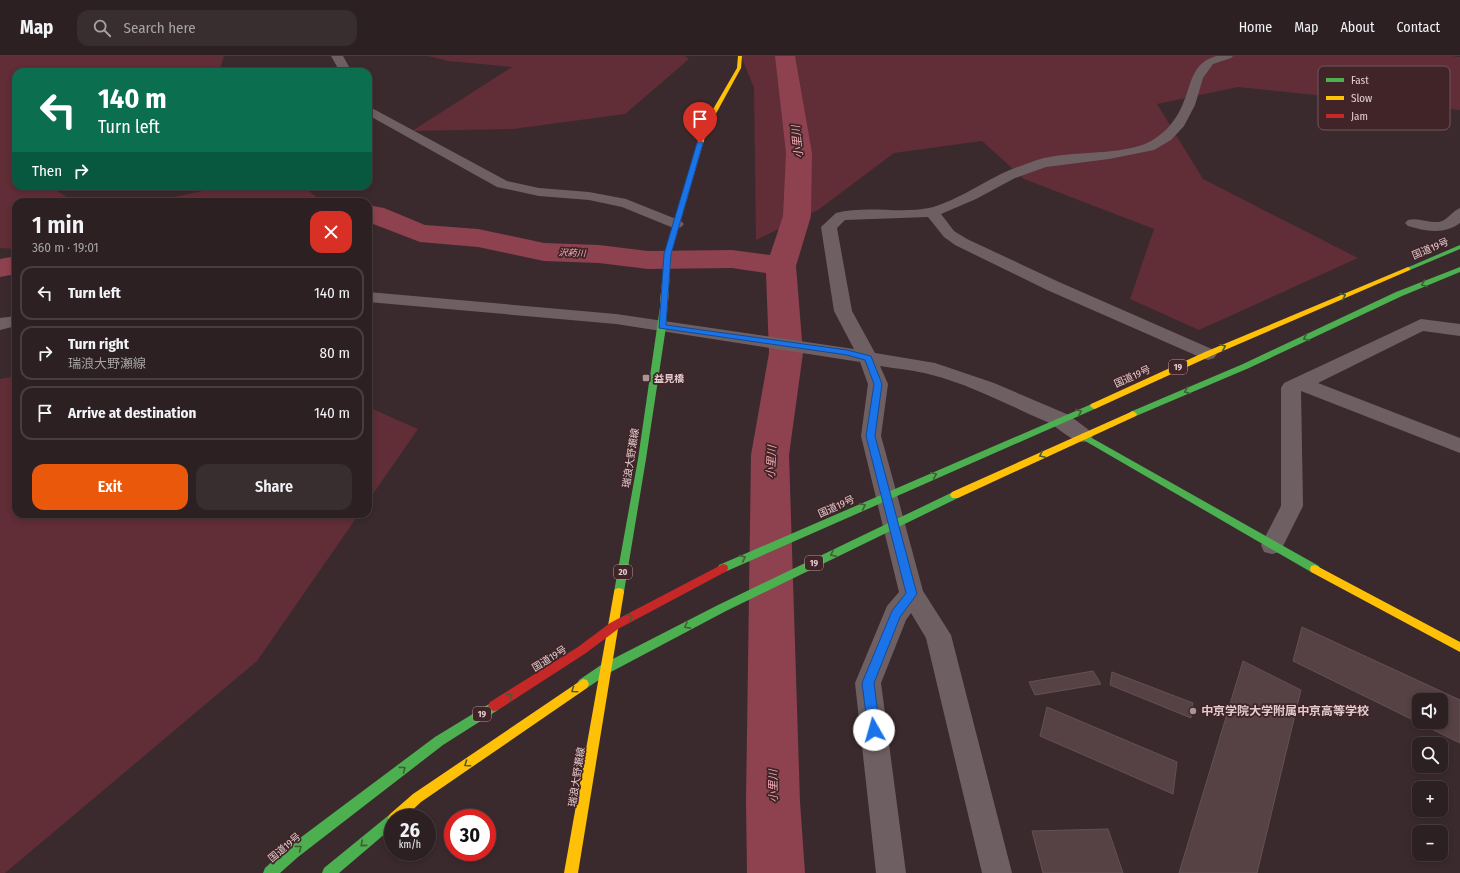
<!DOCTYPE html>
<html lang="en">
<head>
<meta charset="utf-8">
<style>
  :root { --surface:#2c2022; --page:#382d2f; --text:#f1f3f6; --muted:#a6a3a5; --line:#483e40; --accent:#ea580c }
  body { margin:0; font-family:"Fira Sans Condensed","Noto Sans JP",sans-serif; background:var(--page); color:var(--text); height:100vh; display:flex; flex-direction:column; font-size:15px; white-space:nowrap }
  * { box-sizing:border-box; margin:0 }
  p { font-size:13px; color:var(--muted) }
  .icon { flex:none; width:22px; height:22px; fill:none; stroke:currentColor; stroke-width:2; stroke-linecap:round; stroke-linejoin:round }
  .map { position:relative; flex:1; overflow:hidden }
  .sheet { position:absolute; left:12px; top:142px; width:360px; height:320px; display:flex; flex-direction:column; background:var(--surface); border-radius:12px; box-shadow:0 2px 6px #0003,0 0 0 1px var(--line) }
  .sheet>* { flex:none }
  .hud { position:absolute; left:12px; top:12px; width:360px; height:122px; border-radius:12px; box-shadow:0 2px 6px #0003,0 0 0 1px var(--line); background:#0b6e4f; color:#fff; overflow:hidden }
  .tools { position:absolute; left:1412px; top:637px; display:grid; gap:8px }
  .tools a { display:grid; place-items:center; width:36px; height:36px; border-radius:8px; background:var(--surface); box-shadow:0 2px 6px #0003,0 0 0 1px var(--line); font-size:20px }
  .speed { position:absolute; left:384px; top:753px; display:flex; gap:8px; font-size:20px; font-weight:700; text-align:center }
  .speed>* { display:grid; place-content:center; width:52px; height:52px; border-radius:50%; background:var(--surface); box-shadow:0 2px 6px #0003,0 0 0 1px var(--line); line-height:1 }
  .speed small { font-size:10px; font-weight:400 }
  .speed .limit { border:6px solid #d22; background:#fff; color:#111 }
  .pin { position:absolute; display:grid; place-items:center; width:34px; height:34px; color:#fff; margin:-41px -17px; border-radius:50% 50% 50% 0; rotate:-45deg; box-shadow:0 0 4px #0007 }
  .pin .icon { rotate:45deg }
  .me { position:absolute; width:44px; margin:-22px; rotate:353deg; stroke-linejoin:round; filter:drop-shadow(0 0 3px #0008) }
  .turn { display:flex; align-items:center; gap:14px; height:84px; padding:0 20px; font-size:18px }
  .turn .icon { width:52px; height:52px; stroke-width:2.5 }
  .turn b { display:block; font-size:28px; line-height:34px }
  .then { display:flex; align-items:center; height:38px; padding:0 20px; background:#0003; gap:8px; font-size:15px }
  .round { display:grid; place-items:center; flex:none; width:42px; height:42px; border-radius:12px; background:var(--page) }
  .overview { display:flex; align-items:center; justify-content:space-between; height:68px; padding:0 20px }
  h1 { font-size:24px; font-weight:600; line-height:30px }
  .button { display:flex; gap:8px; margin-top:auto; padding:8px 20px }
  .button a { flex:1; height:46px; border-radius:12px; background:var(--accent); color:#fff; font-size:16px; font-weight:600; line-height:46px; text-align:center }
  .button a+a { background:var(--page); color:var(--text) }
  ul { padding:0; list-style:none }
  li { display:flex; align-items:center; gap:12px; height:54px; margin:0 8px 6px; padding:0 12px; border:2px solid var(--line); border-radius:12px }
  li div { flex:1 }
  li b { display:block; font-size:15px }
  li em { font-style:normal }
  header { display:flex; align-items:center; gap:24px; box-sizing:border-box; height:56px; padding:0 20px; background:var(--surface); border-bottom:1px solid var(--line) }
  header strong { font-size:19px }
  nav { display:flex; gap:22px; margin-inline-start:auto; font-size:14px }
  .search { width:280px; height:36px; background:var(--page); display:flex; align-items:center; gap:10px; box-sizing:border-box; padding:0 14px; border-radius:12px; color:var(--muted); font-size:15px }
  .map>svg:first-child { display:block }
  .green { fill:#612d37 }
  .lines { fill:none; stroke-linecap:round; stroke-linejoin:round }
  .river { fill:#8e414f; fill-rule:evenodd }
  .building { fill:#564144; stroke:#625255; fill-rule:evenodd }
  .street { fill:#6e6062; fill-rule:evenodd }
  .fast { fill:#4caf50; fill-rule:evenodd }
  .slow { fill:#ffc107; fill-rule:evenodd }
  .jam { fill:#c62828; fill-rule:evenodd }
  .oneway { stroke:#455c38 }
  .route { fill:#1a73e8; stroke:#114b97 }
  .poi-dot { fill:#a79496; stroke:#412428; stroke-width:1.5 }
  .labels { text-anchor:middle; stroke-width:3.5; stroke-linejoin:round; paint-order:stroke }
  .far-water-label { font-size:9px; font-style:italic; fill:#f5adb6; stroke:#412428 }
  .shield { fill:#412428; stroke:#b19a9d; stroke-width:1 }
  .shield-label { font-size:9px; font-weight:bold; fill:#e1cdcf }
  .street-label { font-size:10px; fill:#e1cdcf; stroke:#412428 }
  .poi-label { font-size:10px; font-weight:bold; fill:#e1cdcf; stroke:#412428; text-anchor:start }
  .water-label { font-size:11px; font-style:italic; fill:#f5adb6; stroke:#412428 }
  .near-poi-label { font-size:12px; font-weight:bold; fill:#e1cdcf; stroke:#412428; text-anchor:start }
  .key { fill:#412428; stroke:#71575a; stroke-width:1 }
  .key-label { font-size:11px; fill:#e1cdcf }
</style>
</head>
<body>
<header>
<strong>Map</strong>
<div class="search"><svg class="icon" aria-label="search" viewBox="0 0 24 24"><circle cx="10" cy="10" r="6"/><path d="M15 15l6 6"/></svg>Search here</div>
<nav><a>Home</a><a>Map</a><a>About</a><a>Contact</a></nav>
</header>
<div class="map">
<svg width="1460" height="817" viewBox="0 0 1460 817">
  <rect width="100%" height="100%" fill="#3b2a2d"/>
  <path class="green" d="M0 0H224L219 16H16V130H55L51 131 74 146H16V193L0 192Z
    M428 0H685L689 3 625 58 513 73 412 75 512 11 449 5Z
    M741 0H1452L1460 1V54L1238 31 1157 48 1203 123 1358 202 1199 274 1130 243 1154 173 1024 123 982 85 894 97 818 154 756 184 754 32Z
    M226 130H303L322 146H151Z
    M16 320V458H359L257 605 5 817H0V323Z
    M368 351 418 373 368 445Z"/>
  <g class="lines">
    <path class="river" d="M775 0H795L812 97 811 160 796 210 803 297 789 399 800 746 805 817H747L746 746 751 399 769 297 766 217 732 212 648 213 599 207 544 205 478 191 420 186 368 166V149L384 152 425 169 478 173 544 187 599 189 648 195 732 194 770 199 783 160 786 97Z
      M16 200V218L0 221V203Z"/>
  </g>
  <path class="building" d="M1302 571 1460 644V687L1293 605ZM1419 644H1441V666H1419Z
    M1243 605 1301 634 1257 817H1179Z
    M1093 615 1101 628 1035 639 1029 626Z
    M1112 616 1193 647 1191 662 1110 629Z
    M1047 651 1177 706 1173 738 1040 680Z
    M1108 773 1123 817H1043L1032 775Z"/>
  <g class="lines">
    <path class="street" d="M331 0H343L352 16H340Z
      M1216 0H1233L1231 2 1213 8 1203 22 1195 49 1184 70 1171 84 1154 94 1109 103 1046 111 1015 122 976 143 941 158 954 175 967 183 1059 226 1214 294 1217 298 1214 302 1208 304 1202 302 1047 234 955 189 944 181 928 161 845 164 837 172 852 255 875 297 935 307 994 327 1069 359 1090 375 1093 380 1090 385C1073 390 1060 371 1045 365 1008 349 971 329 932 319 915 314 897 313 880 310L888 328 881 380 889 409 923 535 951 579 1012 817H982L926 582 911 557 906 564 881 627 906 817H876L855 627 887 550 899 536 861 380 868 328 860 306 616 268 368 246V236L616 258 854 293 834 255 821 171 836 157C866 149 899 158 929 152 952 147 982 127 1003 117 1014 112 1026 108 1037 104 1070 94 1113 100 1145 88 1162 81 1175 66 1182 50 1192 29 1190 8 1216 0Z
      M368 50 507 125 539 132 589 136 626 143 681 165 684 168 681 171 676 173 622 151 589 144 539 140 497 131 368 59Z
      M1460 152V167C1444 179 1425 175 1408 170L1405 167 1408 164C1418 161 1428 167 1439 166 1448 164 1452 155 1460 152Z
      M16 260V270L0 274V262Z
      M1421 263 1460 268V280L1423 275 1318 327 1460 382V397L1301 335 1303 450 1280 496 1272 498 1264 496 1261 489 1281 450V332L1284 327Z"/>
    <path class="fast" d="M1460 189V193L1410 214H1406L1404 213Z
      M1460 211V216L1402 240 1249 312 1136 360H1130L1129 358 1130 356 1243 308 1396 236Z
      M661 244H664L668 246 666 271 646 403 624 536 623 539 619 540 615 539 614 536 638 403Z
      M1094 347 1097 348 1098 350 1097 352 727 515 723 516 719 515 718 512 719 509Z
      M1083 377 1319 510 1320 513 1319 516 1315 517 1311 516 1080 382 1079 380Z
      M955 435 958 436 960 439 958 442 726 555 609 617 587 632 583 633 579 632 577 628 579 624 601 609 718 549Z
      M494 645 498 646 500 650 498 654 443 689 298 801 280 817H263L265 812 288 791 435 681Z
      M393 757 397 759 399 762H393V771L339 817H322L324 812 389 759Z"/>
    <path class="slow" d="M738 0H742L741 12 707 74 671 198 668 246 664 248H661L660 246 665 198 701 74 737 12Z
      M1408 211 1410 212V214L1211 300 1097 352 1094 353 1090 350 1091 348 1205 296Z
      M1133 355 1137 358 1136 360 958 442H952L950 439 952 436Z
      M1315 509 1460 586V596L1311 516 1310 513 1311 510Z
      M619 532 623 533 624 536 578 817H564L614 536 615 533Z
      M583 623 587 624 589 628 587 632 421 746 404 762H393V768L390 766 388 762 390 758 413 738Z"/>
    <path class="jam" d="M723 508 727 509 728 512 727 515 618 573 586 597 498 654 494 655 490 654 488 650 490 646 578 591 610 567Z"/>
  </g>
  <defs><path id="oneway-chevron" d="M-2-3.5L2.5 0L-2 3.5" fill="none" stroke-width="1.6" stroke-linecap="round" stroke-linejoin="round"/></defs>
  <g class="oneway">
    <use href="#oneway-chevron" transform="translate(1424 228) rotate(158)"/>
    <use href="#oneway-chevron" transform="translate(1343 240) rotate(-23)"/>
    <use href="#oneway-chevron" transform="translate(1306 282) rotate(155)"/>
    <use href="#oneway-chevron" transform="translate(1223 291) rotate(-23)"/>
    <use href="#oneway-chevron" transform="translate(1187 335) rotate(157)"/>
    <use href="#oneway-chevron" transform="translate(1079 356) rotate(-24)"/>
    <use href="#oneway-chevron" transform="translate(1042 399) rotate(155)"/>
    <use href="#oneway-chevron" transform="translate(934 419) rotate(-23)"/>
    <use href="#oneway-chevron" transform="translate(863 450) rotate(-24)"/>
    <use href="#oneway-chevron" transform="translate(833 498) rotate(154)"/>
    <use href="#oneway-chevron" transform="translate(743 502) rotate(-24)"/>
    <use href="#oneway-chevron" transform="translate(630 561) rotate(-29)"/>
    <use href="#oneway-chevron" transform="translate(687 570) rotate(152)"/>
    <use href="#oneway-chevron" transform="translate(574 634) rotate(145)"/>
    <use href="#oneway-chevron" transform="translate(510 640) rotate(-32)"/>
    <use href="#oneway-chevron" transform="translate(467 708) rotate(145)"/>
    <use href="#oneway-chevron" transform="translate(403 713) rotate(-37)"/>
    <use href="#oneway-chevron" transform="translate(363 788) rotate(140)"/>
    <use href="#oneway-chevron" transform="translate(299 792) rotate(-37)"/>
  </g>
  <path class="route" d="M700 85 703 87 671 198 666 269 847 294 871 300 882 328 875 380 917 538 900 561 874 627 880 674 878 678 874 680 870 678 868 674 862 627 892 555 906 537 866 380 874 328 865 304 847 299 659 272 664 198 697 87Z"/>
  <g class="poi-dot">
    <rect x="642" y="318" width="8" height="8" rx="2"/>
    <circle cx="1193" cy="655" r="4"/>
  </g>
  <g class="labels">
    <g class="far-water-label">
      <text transform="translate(572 197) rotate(2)" y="3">沢葯川</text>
    </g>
    <g class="shield">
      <rect x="1169" y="304" width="18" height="14" rx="3"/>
      <rect x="805" y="500" width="18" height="14" rx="3"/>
      <rect x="614" y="509" width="18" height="14" rx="3"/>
      <rect x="473" y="651" width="18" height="14" rx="3"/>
    </g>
    <g class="shield-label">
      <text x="1178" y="314">19</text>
      <text x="814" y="510">19</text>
      <text x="623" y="519">20</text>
      <text x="482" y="661">19</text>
    </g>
    <g class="street-label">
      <text transform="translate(1430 192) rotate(-23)" y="4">国道19号</text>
      <text transform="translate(1132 320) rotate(-24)" y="4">国道19号</text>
      <text transform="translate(630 402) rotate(-81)" y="4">瑞浪大野瀬線</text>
      <text transform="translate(836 450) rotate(-24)" y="4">国道19号</text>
      <text transform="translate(549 602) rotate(-32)" y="4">国道19号</text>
      <text transform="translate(576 721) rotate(-81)" y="4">瑞浪大野瀬線</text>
      <text transform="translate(284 791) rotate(-40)" y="4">国道19号</text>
    </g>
    <g class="poi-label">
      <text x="654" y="326">益見橋</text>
    </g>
    <g class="water-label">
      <text transform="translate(797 86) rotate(-96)" y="4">小里川</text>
      <text transform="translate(771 406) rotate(-87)" y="4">小里川</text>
      <text transform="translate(773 730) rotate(-91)" y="4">小里川</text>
    </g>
    <g class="near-poi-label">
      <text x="1201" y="659">中京学院大学附属中京高等学校</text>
    </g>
  </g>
  <rect x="1318" y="10" width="132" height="64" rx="6" class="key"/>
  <rect x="1326" y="22" width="18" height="4" fill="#4caf50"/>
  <rect x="1326" y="40" width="18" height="4" fill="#ffc107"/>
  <rect x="1326" y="58" width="18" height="4" fill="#c62828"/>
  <g class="key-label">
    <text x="1351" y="28">Fast</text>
    <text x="1351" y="46">Slow</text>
    <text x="1351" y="64">Jam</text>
  </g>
</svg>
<div class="tools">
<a><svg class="icon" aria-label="sound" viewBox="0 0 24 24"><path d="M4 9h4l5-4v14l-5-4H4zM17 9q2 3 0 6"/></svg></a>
<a><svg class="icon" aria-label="search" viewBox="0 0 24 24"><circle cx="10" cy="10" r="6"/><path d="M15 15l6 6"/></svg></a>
<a>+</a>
<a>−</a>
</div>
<div class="speed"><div>26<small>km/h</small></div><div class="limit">30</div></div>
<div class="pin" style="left:700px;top:87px;background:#d93025"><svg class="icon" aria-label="arrive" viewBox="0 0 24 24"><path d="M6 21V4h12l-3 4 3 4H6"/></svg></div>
<svg class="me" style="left:874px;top:674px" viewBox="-20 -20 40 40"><circle r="19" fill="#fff"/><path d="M0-13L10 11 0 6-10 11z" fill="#1a73e8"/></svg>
<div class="hud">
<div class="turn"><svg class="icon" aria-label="left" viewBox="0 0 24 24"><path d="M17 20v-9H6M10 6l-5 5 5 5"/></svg><div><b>140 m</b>Turn left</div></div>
<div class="then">Then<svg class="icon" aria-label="right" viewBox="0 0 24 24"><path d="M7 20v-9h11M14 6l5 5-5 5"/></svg></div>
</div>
<section class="sheet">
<div class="overview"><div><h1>1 min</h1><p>360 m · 19:01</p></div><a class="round" style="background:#d93025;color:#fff"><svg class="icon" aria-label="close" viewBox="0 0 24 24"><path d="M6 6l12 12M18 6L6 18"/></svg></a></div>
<ul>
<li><svg class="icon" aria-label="left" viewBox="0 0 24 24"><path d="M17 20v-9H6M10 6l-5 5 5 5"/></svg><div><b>Turn left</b></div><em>140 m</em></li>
<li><svg class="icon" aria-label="right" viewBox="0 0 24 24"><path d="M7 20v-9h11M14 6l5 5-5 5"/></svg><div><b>Turn right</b><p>瑞浪大野瀬線</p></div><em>80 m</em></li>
<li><svg class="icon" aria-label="arrive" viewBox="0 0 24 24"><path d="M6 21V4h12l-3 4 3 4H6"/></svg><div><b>Arrive at destination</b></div><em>140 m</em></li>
</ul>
<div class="button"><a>Exit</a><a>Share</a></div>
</section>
</div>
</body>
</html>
